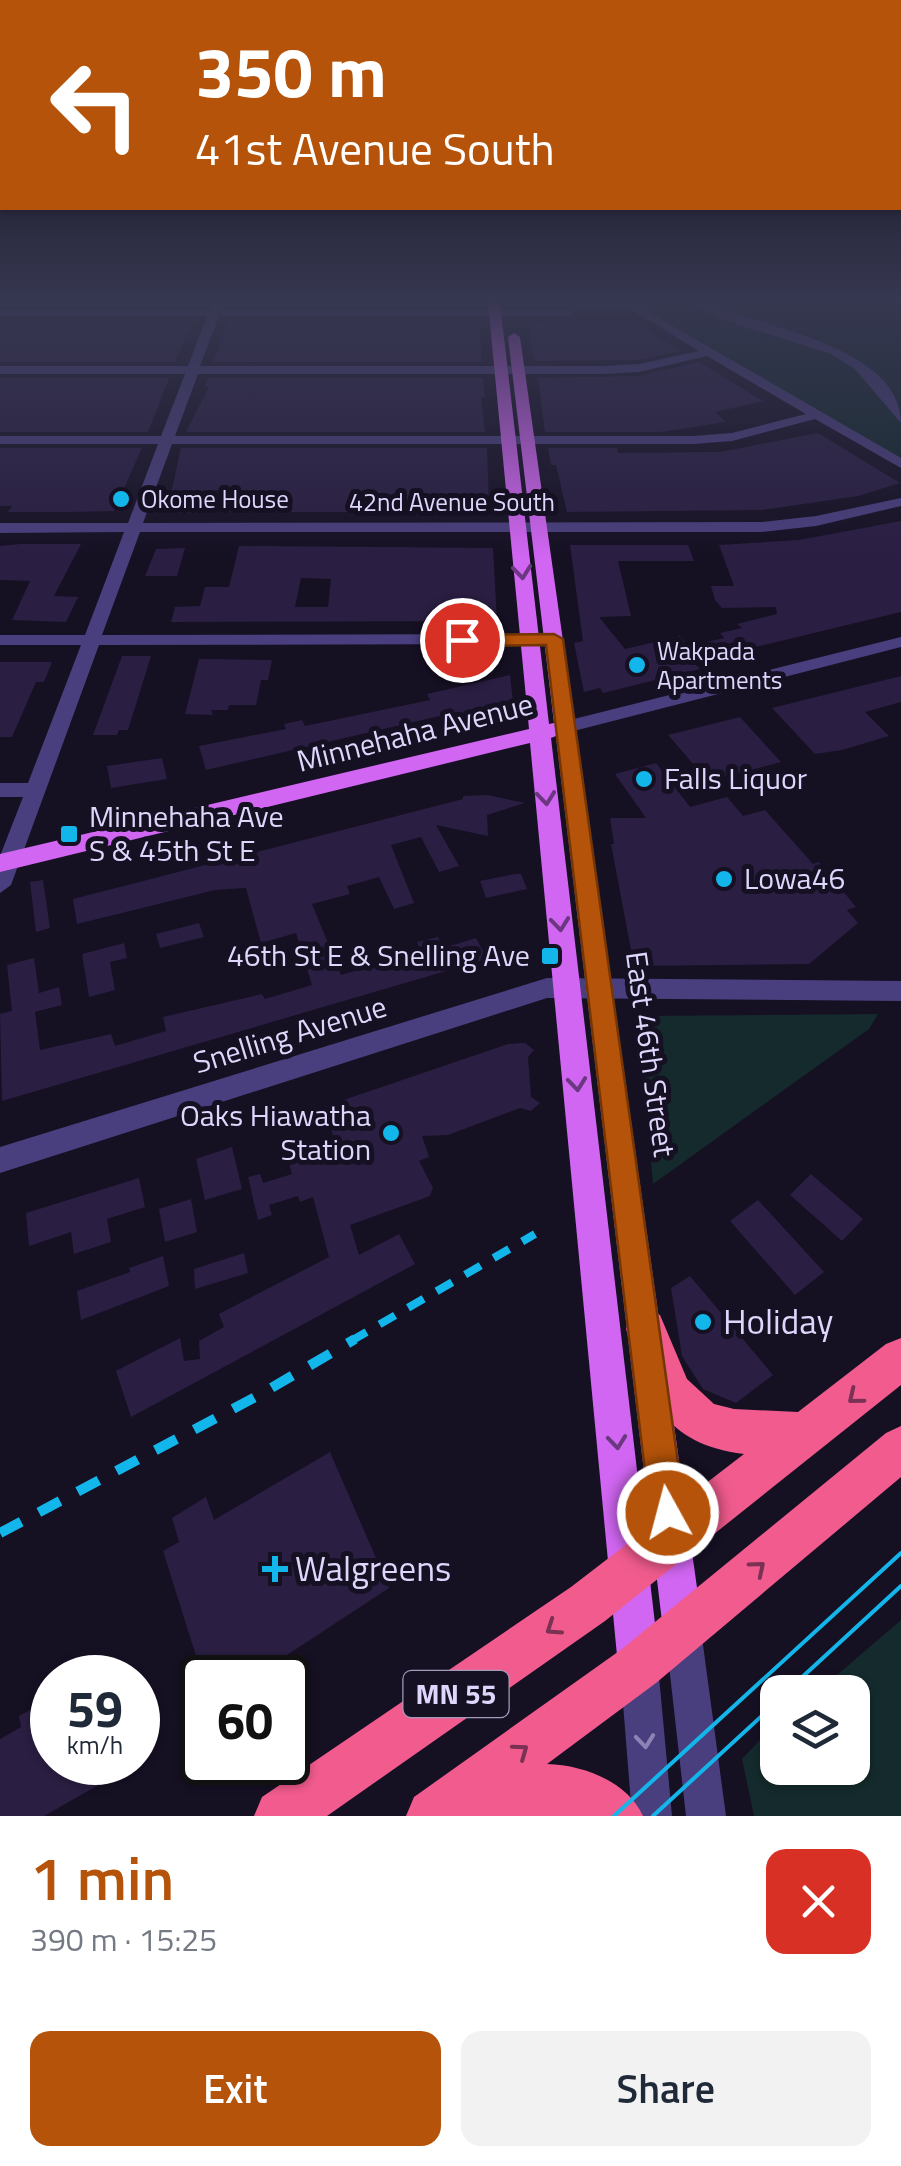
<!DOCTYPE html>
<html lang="en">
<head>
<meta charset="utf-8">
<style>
  :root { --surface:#fff; --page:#f2f2f3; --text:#1f2937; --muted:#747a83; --accent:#b45309 }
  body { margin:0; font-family:"Titillium Web",sans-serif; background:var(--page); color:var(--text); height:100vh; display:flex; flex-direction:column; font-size:38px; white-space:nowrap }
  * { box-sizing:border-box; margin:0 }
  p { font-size:32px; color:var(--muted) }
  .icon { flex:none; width:55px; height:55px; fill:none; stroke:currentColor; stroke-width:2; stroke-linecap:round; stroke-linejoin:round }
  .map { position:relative; height:1816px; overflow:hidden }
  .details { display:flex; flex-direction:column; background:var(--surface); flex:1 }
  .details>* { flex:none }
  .top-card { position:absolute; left:0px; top:0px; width:902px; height:210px; box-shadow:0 2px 8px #0004; background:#b45309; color:#fff; overflow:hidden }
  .controls { position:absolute; left:760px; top:1675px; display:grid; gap:20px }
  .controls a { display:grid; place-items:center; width:110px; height:110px; border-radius:20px; background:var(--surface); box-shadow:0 2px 8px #0004; font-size:50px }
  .speed { position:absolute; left:30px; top:1655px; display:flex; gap:20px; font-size:50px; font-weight:700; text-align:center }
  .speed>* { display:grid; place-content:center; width:130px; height:130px; border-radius:50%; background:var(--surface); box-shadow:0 2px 8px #0004; line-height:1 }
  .speed small { font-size:25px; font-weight:400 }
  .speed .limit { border:5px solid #111; border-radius:15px; background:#fff; color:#111 }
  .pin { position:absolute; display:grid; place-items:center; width:85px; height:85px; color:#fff; margin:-42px; border:5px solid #fff; border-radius:50%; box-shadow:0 2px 10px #0007 }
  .me { position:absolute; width:110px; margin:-55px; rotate:353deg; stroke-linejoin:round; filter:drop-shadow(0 0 8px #0008) }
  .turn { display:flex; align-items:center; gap:35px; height:210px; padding:0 30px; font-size:45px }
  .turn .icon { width:130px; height:130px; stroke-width:2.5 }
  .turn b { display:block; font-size:70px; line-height:85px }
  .round { display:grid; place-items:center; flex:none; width:105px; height:105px; border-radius:20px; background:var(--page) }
  .headline { display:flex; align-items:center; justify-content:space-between; height:170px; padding:0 30px }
  h1 { font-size:60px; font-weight:600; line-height:75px; color:var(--accent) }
  .primary-button { display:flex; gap:20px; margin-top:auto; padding:20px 30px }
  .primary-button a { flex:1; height:115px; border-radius:20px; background:var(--accent); color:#fff; font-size:40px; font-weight:600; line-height:115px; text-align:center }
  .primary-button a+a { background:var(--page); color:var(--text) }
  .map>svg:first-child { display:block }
  .green { fill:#142a2c }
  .building { fill:#2a1e42; fill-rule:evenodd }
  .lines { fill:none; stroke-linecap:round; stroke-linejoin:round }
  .minor { fill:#4a3f7e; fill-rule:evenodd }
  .major { fill:#d166f2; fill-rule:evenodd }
  .highway { fill:#f15b8e; fill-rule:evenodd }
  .tram { stroke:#13b6ea; stroke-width:4 }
  .rail-far1 { stroke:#13b6ea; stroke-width:8; stroke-dasharray:18 15; stroke-linecap:butt }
  .rail { stroke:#13b6ea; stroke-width:10; stroke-dasharray:24 20; stroke-linecap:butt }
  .oneway { stroke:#6a3780 }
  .oneway2 { stroke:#793253 }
  .oneway3 { stroke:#8d83b7 }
  .route { fill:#b45309; stroke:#753606; stroke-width:2.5 }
  .poi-dot { fill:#13b6ea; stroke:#161023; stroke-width:4 }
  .labels { text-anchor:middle; stroke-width:10; stroke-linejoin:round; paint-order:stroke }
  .far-poi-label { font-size:25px; fill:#dfd6fc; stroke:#161023; text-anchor:start }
  .far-street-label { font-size:25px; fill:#dfd6fc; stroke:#161023 }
  .shield { fill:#161023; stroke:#a39bbb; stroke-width:2.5 }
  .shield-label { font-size:28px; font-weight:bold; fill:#dfd6fc }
  .street-label { font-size:30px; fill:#dfd6fc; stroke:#161023 }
  .poi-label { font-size:30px; fill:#dfd6fc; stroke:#161023; text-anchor:start }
  .near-poi-label { font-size:35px; fill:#dfd6fc; stroke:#161023; text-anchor:start }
</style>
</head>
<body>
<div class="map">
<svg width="901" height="1816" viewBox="0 0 901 1816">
  <rect width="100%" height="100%" fill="#161023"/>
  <path class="green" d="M633 303H901V459Z
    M878 1014 869 1029 653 1184 649 1140 653 1135 635 1016Z
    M901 1620V1816H754L742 1759 777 1722 778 1768H852V1692H807L823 1687Z"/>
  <path class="building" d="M0 303H200L0 306Z
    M235 303H478V306H233Z
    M0 320H194L175 362H0Z
    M228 320H479L482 362H213Z
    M633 321 681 351 638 360 534 361 528 323Z
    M699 362 763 401 715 412 726 422 661 432H545L538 378 639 376Z
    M0 378H169L148 432H0Z
    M208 378H483L485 397H481L485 432H186L209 387H204Z
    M818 433 900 483 858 496 762 510 567 512 556 465H551L548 448H617L618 453 720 452Z
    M0 448H142L114 511 70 512H8L12 506H0Z
    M181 448H487L489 507 449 508V512H226L233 490H203L196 513 167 512Z
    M901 521V612L693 662 700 669 603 693 600 688 584 692 574 643 583 641 570 545H688L694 561H618L631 616 599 617 625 649 680 636 689 646 724 638 720 633 742 628 737 624 777 614 776 607 722 608 715 600 711 586H734L719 545 799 540Z
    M20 544H81L54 596 78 597 66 622 12 620 30 581 0 580V546Z
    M239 546 493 548 497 621 171 622 175 607 200 606 205 587H229ZM301 578 331 579 328 607H295Z
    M185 548 177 576H145L156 549Z
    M122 656H151L128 730H119L117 735H93Z
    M199 659 272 660 268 680H261L256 705H229L228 710H211L213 715 185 714Z
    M0 662H52L44 682H36L12 737H0Z
    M510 675 514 711 466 723 457 712 206 770 199 746 286 729 284 724 302 720 305 726 430 700 427 694Z
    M901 676V702L865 712 889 736 842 750 815 754 772 708Z
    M740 717 781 762 708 781 668 735Z
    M162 758 167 779 111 788 107 766Z
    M656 763 690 807 727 797 743 816 765 810 813 864 819 862 856 907 847 910 858 923 809 964 634 966 611 844H614L610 818H646L615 774Z
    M487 795 525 803 487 815 488 836 436 825 459 866 439 872 421 837 391 845 414 903 394 909 379 877 347 886 350 894 312 904 341 975 421 952 417 942 438 937 443 948 476 938 487 959 2 1101 0 1014 12 1011 7 965 34 958 39 993 59 987 62 1005 35 1012 40 1050 111 1034 115 1046 166 1031 163 1017 262 994 265 999 312 985 296 933 261 943 246 888 215 890 77 924 73 899 436 806 463 799V796Z
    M515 874H521L527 889 486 898 480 881Z
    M43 880 50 928 36 932 30 882Z
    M199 923 204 937 160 948 156 934Z
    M124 943 127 958 110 962 115 990 89 997 82 954Z
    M525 1043 534 1050 528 1057 531 1097 540 1103 531 1111 520 1108 448 1135 422 1136 429 1157 419 1161 433 1188 430 1196 350 1225 359 1255 399 1234 415 1264 131 1417 116 1371 180 1338 184 1361 200 1359 199 1341 224 1327 219 1314 329 1257 313 1197 300 1202 298 1196 269 1205 272 1215 258 1220 248 1177 260 1174 263 1183 292 1174 289 1163 337 1148 328 1120 321 1116 326 1106 508 1044Z
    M232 1147 242 1189 205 1200 196 1159Z
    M811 1174 863 1219 842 1241 790 1195Z
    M139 1178 145 1207 107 1219 111 1242 74 1254 71 1232 29 1246 26 1213Z
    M191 1199 197 1232 165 1242 159 1209Z
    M758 1200 824 1272 795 1295 730 1221Z
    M244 1253 248 1273 195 1289 194 1269Z
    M163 1256 169 1286 81 1320 77 1291 130 1272 129 1268Z
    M690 1276 773 1375 736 1403 703 1389 682 1356 671 1288Z
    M330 1452 389 1588 252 1678H203L163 1551 179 1542 172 1518 206 1497 214 1520Z
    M52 1698V1762H108L111 1778 44 1816H0V1739L21 1727 19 1716Z"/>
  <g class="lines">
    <path class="minor" d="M212 303H223L221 310H567L573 313 567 316H219L200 366H604L639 364 699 351 620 303H633L901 458V468L815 419 732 441 693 444H172L143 523 761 522 816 516 901 498V506L816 526 761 532H140L102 635 554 634 563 639 554 644 99 645 11 885 0 893V856L23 797H0V783H28L81 645H0V635H85L124 532 0 533V523H128L158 444H0V436H161L185 374H0V366H188L207 316H0V310H210ZM707 356 806 414 732 433 693 436H175L198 374H604L639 372Z
      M690 303H705C759 326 901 346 901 423L855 369 831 354 721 319Z
      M901 637V647L566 733 556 727 566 721Z
      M547 978 901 981V1001L547 998 0 1173V1147Z
      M683 1612 696 1617 701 1630 726 1816H686L665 1630 670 1617Z
      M639 1647 652 1653 658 1666 672 1816H632L620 1666 626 1653Z"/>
    <path class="major" d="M488 303H500L549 724 554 723 508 337 514 333 520 337 703 1630 697 1644 683 1650 669 1644 663 1630 556 736 551 738 660 1666 654 1681 639 1687 624 1681 618 1666 530 743 0 872V854L529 729Z"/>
    <path class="highway" d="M646 1309 660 1315 687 1379 714 1404 734 1409 798 1412 886 1344 901 1338V1385L605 1621 327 1816H254L262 1797 571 1587 744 1454C664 1444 647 1398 626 1329L632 1315Z
      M901 1426V1477L656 1683 547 1764C584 1765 628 1782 643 1816H406L414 1797 622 1649 886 1433Z"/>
    <path class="tram" d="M786 1692 901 1586
      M614 1816 901 1553
      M653 1816 778 1701"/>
    <path class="rail-far1" d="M351 1341 535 1234"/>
    <path class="rail" d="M0 1533 261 1394 355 1339"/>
  </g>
  <defs><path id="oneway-chevron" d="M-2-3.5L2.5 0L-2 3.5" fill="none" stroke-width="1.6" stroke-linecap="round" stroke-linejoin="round" transform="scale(2.5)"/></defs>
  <g class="oneway">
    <use href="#oneway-chevron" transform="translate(522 572) rotate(84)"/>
    <use href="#oneway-chevron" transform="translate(546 798) rotate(84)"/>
    <use href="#oneway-chevron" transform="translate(560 924) rotate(84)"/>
    <use href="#oneway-chevron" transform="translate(577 1084) rotate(84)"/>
    <use href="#oneway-chevron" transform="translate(617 1442) rotate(84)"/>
  </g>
  <g class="oneway2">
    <use href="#oneway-chevron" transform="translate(855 1397) rotate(141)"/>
    <use href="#oneway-chevron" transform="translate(758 1568) rotate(-40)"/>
    <use href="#oneway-chevron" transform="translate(553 1628) rotate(146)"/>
    <use href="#oneway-chevron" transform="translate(521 1751) rotate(-36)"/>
  </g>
  <use class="oneway3" href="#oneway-chevron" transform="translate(645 1741) rotate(84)"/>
  <linearGradient id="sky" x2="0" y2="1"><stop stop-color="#0c0913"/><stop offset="0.54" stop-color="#363750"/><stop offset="1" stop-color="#363750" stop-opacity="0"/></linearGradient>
  <rect width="901" height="558" fill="url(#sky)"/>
  <path class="route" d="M554 634 563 639 685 1513 680 1525 668 1530 655 1525 650 1513 546 645 462 646 453 640 462 635Z"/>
  <g class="poi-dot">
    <circle cx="121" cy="499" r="10"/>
    <circle cx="637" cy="665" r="10"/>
    <circle cx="644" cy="779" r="10"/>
    <rect x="59" y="824" width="20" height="20" rx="5"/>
    <circle cx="724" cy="879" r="10"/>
    <rect x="540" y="946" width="20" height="20" rx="5"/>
    <circle cx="391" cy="1133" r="10"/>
    <circle cx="703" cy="1322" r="10"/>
    <path d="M270 1554h10v10h10v10h-10v10h-10v-10h-10v-10h10z"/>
  </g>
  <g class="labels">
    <g class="far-poi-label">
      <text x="141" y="508">Okome House</text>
      <text x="657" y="660">Wakpada<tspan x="657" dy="29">Apartments</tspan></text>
    </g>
    <g class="far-street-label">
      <text x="452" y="511">42nd Avenue South</text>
    </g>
    <rect class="shield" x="403.5" y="1671" width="105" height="46" rx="8"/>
    <g class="shield-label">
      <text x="456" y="1704">MN 55</text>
    </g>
    <g class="street-label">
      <text transform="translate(415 733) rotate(-14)" y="10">Minnehaha Avenue</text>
      <text transform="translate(290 1035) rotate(-17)" y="10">Snelling Avenue</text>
      <text transform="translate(650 1054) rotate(82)" y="10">East 46th Street</text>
    </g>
    <g class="poi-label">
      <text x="664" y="789">Falls Liquor</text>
      <text x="89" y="827">Minnehaha Ave<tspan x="89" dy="34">S &amp; 45th St E</tspan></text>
      <text x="744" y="889">Lowa46</text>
      <text x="530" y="966" text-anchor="end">46th St E &amp; Snelling Ave</text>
      <text x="371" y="1126" text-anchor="end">Oaks Hiawatha<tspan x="371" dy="34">Station</tspan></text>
    </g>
    <g class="near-poi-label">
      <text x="723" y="1334">Holiday</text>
      <text x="295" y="1581">Walgreens</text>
    </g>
  </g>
</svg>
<div class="controls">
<a><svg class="icon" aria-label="layers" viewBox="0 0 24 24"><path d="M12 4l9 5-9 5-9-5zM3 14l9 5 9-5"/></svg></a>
</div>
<div class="speed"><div>59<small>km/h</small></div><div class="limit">60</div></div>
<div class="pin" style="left:462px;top:640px;background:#d93025"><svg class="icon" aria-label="arrive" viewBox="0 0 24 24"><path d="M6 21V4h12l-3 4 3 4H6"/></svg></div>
<svg class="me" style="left:668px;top:1513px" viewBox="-20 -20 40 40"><circle r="17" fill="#b45309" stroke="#fff" stroke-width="3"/><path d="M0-11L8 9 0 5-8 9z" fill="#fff"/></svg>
<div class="top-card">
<div class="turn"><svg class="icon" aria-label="left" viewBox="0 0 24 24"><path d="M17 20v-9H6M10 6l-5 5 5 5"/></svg><div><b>350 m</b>41st Avenue South</div></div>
</div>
</div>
<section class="details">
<div class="headline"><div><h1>1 min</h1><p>390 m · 15:25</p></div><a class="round" style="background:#d93025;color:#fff"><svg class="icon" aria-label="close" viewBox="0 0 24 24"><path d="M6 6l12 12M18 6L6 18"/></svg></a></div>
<div class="primary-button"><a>Exit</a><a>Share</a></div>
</section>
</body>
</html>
